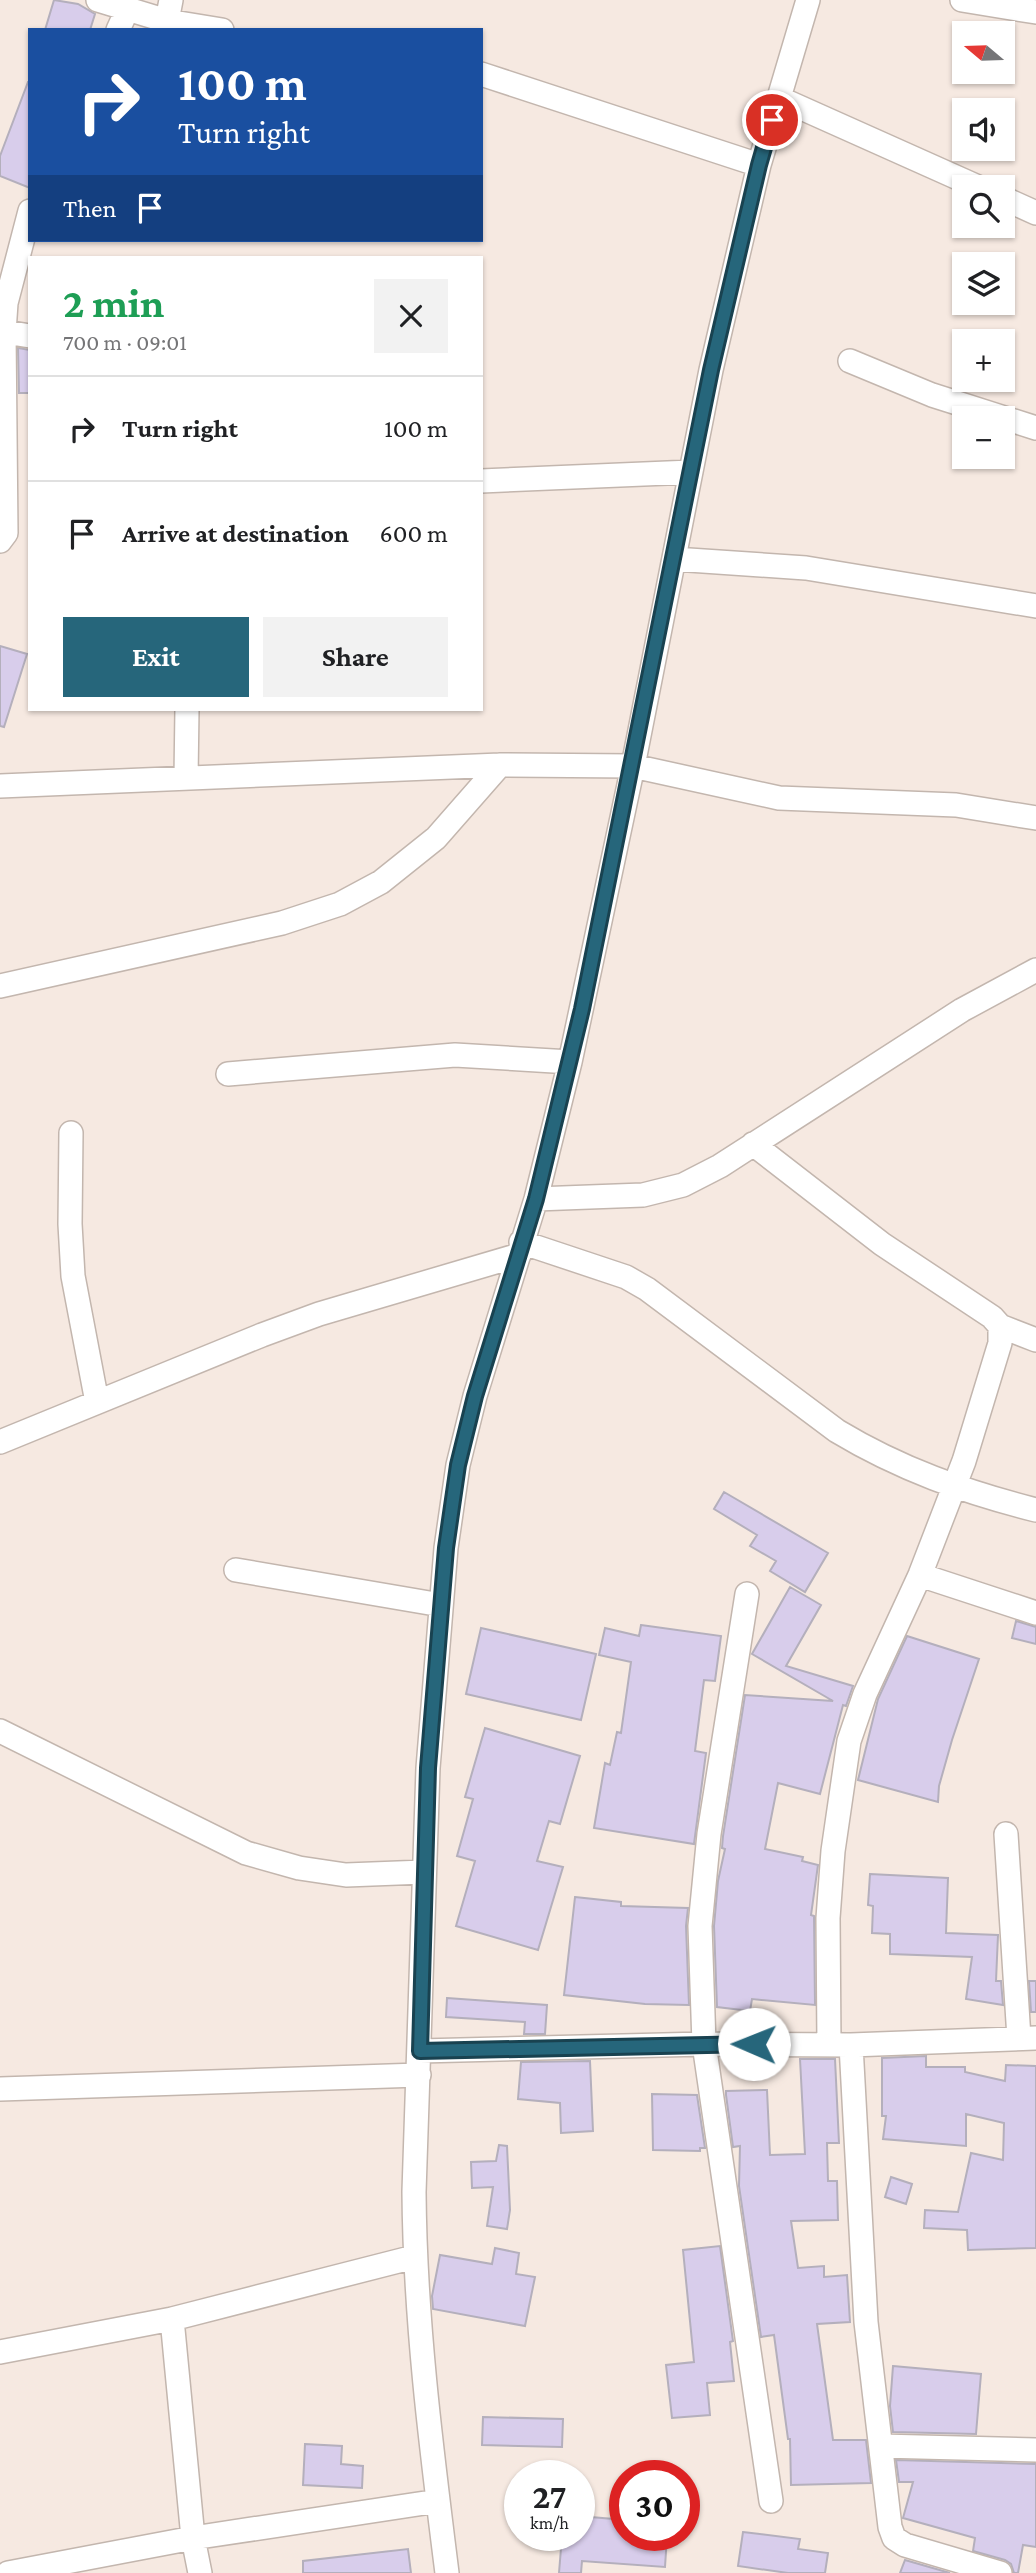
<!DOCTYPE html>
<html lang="en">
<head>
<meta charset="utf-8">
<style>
  :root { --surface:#fff; --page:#f2f2f2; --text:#202124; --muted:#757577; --line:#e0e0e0; --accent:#26667b }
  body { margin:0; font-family:"Crimson Pro",serif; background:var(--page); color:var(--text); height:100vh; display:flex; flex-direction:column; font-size:26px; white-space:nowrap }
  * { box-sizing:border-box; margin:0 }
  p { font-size:23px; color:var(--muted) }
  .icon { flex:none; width:38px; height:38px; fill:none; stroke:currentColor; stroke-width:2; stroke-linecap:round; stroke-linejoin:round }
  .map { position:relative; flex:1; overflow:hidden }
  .sheet { position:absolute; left:28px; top:256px; width:455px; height:455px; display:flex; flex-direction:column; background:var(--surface); border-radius:0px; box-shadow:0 2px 5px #0004 }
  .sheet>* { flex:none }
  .top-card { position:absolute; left:28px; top:28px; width:455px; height:214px; border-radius:0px; box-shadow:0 2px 5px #0004; background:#1a4fa0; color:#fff; overflow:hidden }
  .needle { width:46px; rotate:289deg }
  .tools { position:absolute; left:952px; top:21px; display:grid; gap:14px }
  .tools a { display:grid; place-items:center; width:63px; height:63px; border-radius:0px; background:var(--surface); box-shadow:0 2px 5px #0004; font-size:35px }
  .speed { position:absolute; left:504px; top:2460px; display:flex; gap:14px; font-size:35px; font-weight:700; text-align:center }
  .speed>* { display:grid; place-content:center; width:91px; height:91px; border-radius:50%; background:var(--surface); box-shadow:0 2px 5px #0004; line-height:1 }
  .speed small { font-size:18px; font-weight:400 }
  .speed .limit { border:10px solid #d22; background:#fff; color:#111 }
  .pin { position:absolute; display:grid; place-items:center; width:60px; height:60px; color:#fff; margin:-30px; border:4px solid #fff; border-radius:50%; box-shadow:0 2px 7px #0007 }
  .me { position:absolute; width:77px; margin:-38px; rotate:271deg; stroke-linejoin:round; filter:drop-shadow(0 0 5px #0008) }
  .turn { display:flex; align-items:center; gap:24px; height:147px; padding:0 35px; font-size:32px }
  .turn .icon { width:91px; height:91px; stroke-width:2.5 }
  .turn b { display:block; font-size:49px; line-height:60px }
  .then { display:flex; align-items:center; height:66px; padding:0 35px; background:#0003; gap:14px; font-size:26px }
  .round { display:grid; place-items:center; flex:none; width:74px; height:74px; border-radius:0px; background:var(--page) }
  .summary { display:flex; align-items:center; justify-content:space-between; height:119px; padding:0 35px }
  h1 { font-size:42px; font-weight:700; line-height:52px; color:#1e9e55 }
  .cta { display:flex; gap:14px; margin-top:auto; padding:14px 35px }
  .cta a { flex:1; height:80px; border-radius:0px; background:var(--accent); color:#fff; font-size:28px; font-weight:700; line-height:80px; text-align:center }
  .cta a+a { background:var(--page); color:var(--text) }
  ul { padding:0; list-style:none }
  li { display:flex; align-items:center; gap:21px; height:105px; padding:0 35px; border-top:2px solid var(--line) }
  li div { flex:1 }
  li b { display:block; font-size:26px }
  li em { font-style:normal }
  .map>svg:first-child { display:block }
  .building { fill:#d8cdeb; stroke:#b4afbc; stroke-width:2 }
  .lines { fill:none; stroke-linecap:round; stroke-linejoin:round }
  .minor-casing { stroke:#c3b6ae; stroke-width:26 }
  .minor { stroke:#fff; stroke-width:23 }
  .route-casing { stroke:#194250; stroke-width:18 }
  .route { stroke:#26667b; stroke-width:12 }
</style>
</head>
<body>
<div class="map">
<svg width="1036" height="2573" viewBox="0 0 1036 2573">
  <rect width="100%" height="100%" fill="#f6e9e1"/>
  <path class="building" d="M54 0 78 4 95 14 90 30H45Z
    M28 82H30V188L0 176V156Z
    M18 348 30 350V393H19Z
    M0 646 27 654 4 727 0 726Z
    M724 1492 828 1553 805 1592 770 1571 776 1561 750 1546 757 1535 714 1509Z
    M790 1587 821 1605 786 1666 853 1686 846 1706 843 1705 820 1794 778 1783 765 1849 803 1857 802 1861 818 1865 811 1915 814 1916 815 2005 752 1999 750 2011 717 2007 714 1926 718 1881 725 1849 722 1848 723 1836 745 1695 833 1701 752 1654Z
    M1016 1621 1036 1627V1644L1012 1638Z
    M641 1625 721 1636 715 1681 704 1680 695 1751 706 1753 694 1844 594 1828 605 1763 610 1765 617 1732 621 1733 631 1662 599 1655 605 1628 639 1636Z
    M481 1628 596 1654 581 1720 466 1694Z
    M907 1636 979 1659 952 1740 939 1786 938 1802 858 1780 878 1699Z
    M485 1728 580 1756 560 1824 549 1821 537 1861 563 1867 538 1950 456 1926 475 1861 457 1856 473 1799 465 1797Z
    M870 1874 948 1878 946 1933 998 1935 996 1981H1001L1003 2005 966 1999 972 1957 890 1954V1934L872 1933 873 1906 868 1905Z
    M575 1897 621 1902V1906L688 1908 686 1926 689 2005 645 2004 564 1995Z
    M1029 1981H1036V2012H1031Z
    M447 1998 547 2005 545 2034H524L525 2022 446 2017Z
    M926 2056V2067H965V2072L1005 2081 1006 2065 1036 2066V2248L968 2250 967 2230 924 2228 925 2210 958 2212 971 2153 1003 2160 1004 2123 966 2114V2146L883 2139 886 2116H882V2058Z
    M800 2059H835L839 2143H827L828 2181H837L838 2220 791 2221 798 2268 824 2266V2277L847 2275 850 2322 817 2324 833 2440H866L871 2483 791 2485 790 2439H788L774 2335 761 2337 739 2186 740 2146 733 2147 726 2095V2091L767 2090 770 2155 805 2154Z
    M590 2061 593 2131 561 2133 560 2103 518 2099 521 2062Z
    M652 2094 697 2095 705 2148H700V2151L653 2150Z
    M499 2145 507 2146 510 2210 507 2229 487 2226 493 2187 472 2188 471 2162 496 2161Z
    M891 2177 912 2184 906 2204 885 2197Z
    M720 2246 733 2341 730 2342 734 2381 707 2383 710 2415 672 2418 666 2365 694 2362 683 2250Z
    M495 2248 519 2253 516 2274 535 2277 525 2326 433 2309 432 2296 440 2255 492 2264Z
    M893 2366 981 2374 976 2434 893 2432 890 2406Z
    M483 2417 563 2419 562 2447 482 2445Z
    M305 2444 342 2446 341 2464 363 2466 362 2488 303 2485Z
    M896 2460 1036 2464V2547L1023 2545 1018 2573H1014L1011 2564 1005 2560 973 2551 975 2538 903 2518 913 2482H899Z
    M579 2516 625 2520V2536H667L665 2567 582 2561 581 2573H559L562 2536H579Z
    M743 2532 800 2539 798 2549 828 2553 825 2573H788L738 2566Z
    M408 2549 411 2573H303V2561Z
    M905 2560 950 2573H900Z"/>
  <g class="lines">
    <g class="minor-casing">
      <path id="minor" d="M98 0 167 21 222 30
        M962 0 1036 12
        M167 21 171 0
        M118 30 127 10
        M481 74 759 165
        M779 98 978 187
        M1003 198 1036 213
        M0 331 30 336
        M850 361 932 395 1036 428
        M481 481 691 472
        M0 541 6 533 4 332 6 303 30 211
        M674 559 806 568 1036 606
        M186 778 187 709
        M0 786 500 765 633 766 779 798 956 805 1036 818
        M0 986 282 923 340 904 381 882 436 838 500 765
        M228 1074 455 1055 570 1062
        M71 1133 70 1224 73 1276 97 1402
        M753 1144 882 1244 992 1317 1000 1326 1036 1340
        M536 1199 643 1195 683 1185 720 1166 962 1010 1036 970
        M521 1242 626 1277 647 1289 837 1431C900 1469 965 1492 1036 1510
        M0 1442 262 1335 319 1314 519 1255
        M236 1570 441 1605
        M920 1575 1036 1613
        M747 1594 709 1834 700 1926 704 2044 771 2501
        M0 1731 246 1853 299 1868 346 1875 424 1872
        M1006 1834 1019 2038
        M829 2045 828 1918 833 1851 849 1741 865 1694 920 1575 964 1461 1000 1343V1326
        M851 2045 866 2322 890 2527 894 2538 905 2545 1000 2573
        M420 2051 704 2044 851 2045 1036 2038
        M0 2089 419 2075
        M172 2319 193 2538 200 2573
        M0 2352 172 2319 414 2257
        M881 2446 1036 2450
        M8 2573 193 2538 438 2501
        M447 2573C431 2446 415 2320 414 2192L428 1768 446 1548 458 1465 475 1396 536 1199 570 1062 633 766 711 370 759 165 808 0"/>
    </g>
    <use href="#minor" class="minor"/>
  </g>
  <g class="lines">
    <g class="route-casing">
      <path id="route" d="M754 2044 420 2051 428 1768 446 1548 458 1465 475 1396 536 1199 582 1009 711 370 759 165 772 120"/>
    </g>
    <use href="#route" class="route"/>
  </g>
</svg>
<div class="tools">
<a><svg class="needle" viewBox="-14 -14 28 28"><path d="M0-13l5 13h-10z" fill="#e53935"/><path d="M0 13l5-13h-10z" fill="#757577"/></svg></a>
<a><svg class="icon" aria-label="sound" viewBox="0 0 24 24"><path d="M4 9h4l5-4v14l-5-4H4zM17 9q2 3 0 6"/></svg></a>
<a><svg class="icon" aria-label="search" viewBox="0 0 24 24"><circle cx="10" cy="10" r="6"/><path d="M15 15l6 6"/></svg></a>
<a><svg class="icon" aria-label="layers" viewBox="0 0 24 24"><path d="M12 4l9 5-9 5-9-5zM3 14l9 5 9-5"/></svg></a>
<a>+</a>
<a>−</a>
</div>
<div class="speed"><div>27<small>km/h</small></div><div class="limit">30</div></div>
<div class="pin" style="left:772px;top:120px;background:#d93025"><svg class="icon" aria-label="arrive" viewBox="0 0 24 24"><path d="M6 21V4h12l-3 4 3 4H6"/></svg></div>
<svg class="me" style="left:754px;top:2044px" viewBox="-20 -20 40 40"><circle r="19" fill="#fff"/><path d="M0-13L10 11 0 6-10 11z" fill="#26667b"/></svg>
<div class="top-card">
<div class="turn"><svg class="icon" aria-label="right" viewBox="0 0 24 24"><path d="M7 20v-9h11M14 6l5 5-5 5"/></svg><div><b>100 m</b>Turn right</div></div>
<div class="then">Then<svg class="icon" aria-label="arrive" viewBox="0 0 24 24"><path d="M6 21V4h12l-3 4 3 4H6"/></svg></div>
</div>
<section class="sheet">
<div class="summary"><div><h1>2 min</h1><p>700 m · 09:01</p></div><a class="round"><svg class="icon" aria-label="close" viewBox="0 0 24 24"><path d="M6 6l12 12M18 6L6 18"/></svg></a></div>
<ul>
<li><svg class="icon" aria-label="right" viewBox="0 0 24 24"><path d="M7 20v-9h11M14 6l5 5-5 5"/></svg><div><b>Turn right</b></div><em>100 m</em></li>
<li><svg class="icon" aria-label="arrive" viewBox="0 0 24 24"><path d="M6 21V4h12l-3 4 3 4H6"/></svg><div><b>Arrive at destination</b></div><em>600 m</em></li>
</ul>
<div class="cta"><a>Exit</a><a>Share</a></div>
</section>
</div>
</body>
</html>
